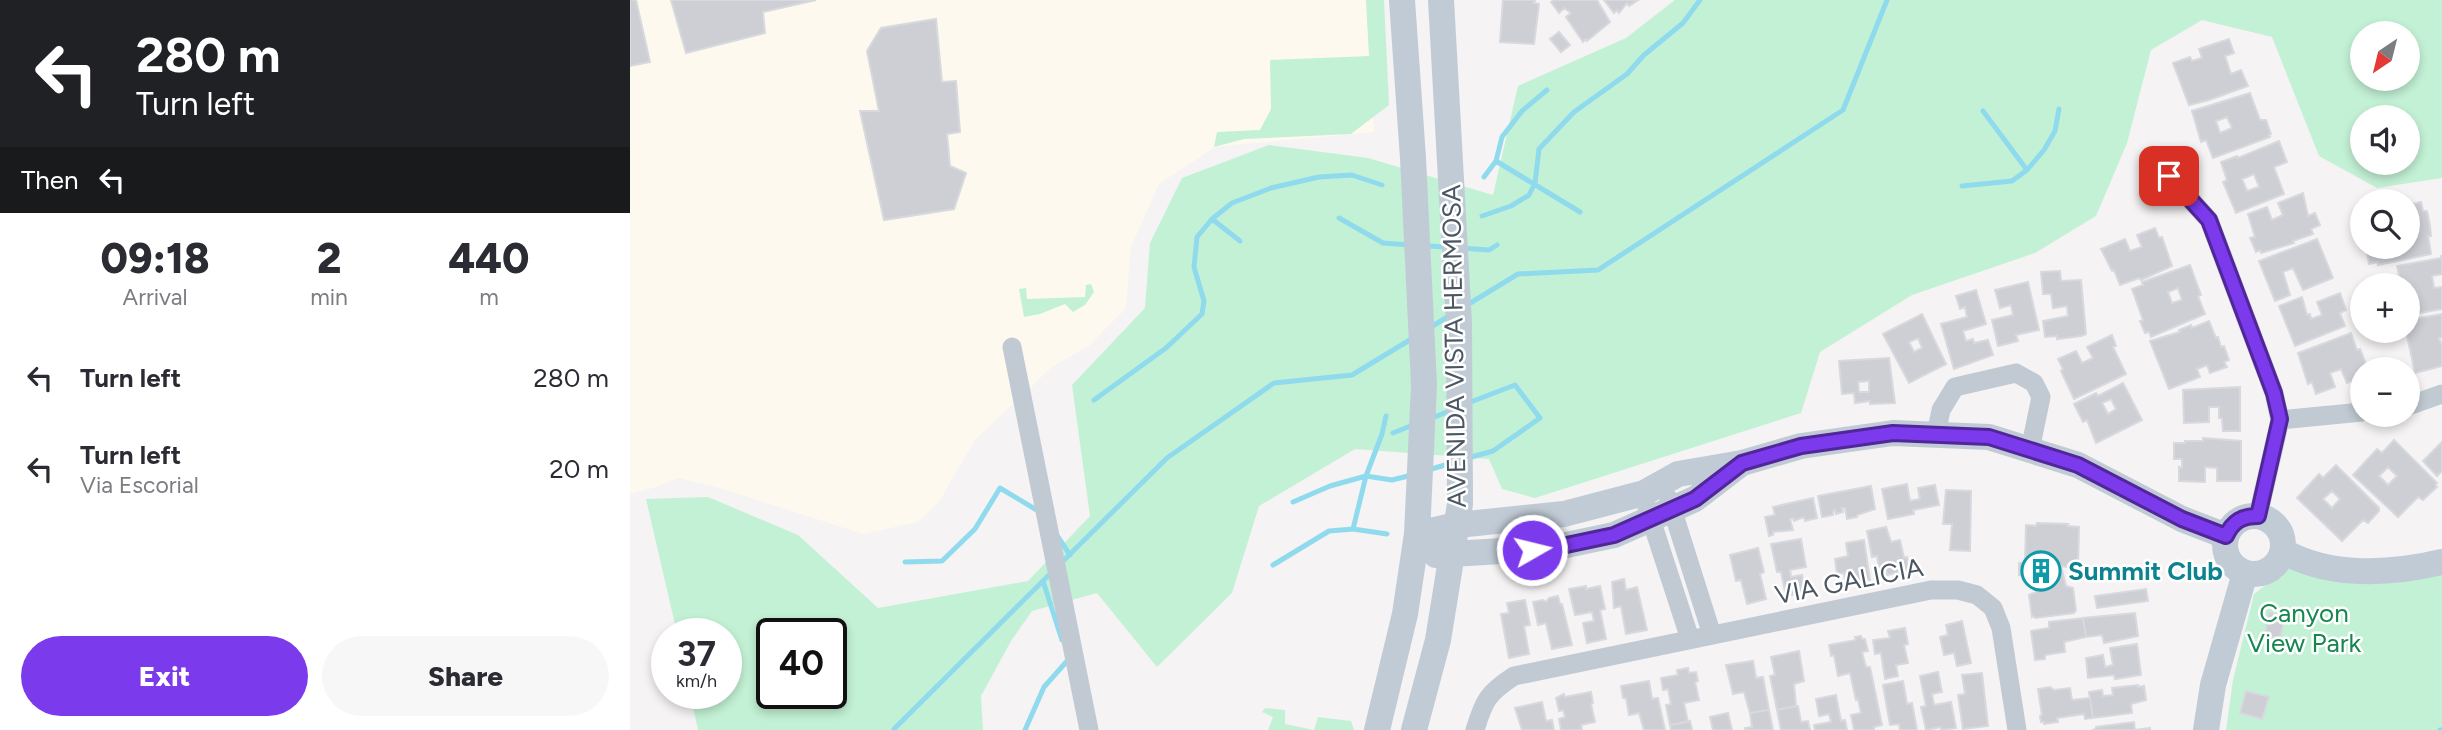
<!DOCTYPE html>
<html lang="en">
<head>
<meta charset="utf-8">
<style>
  :root { --surface:#fff; --page:#f7f7f7; --text:#2b2b33; --muted:#7c7c81; --accent:#7c3aed }
  body { margin:0; font-family:Figtree,sans-serif; background:var(--page); color:var(--text); height:100vh; display:flex; flex-direction:column; font-size:26px; white-space:nowrap }
  * { box-sizing:border-box; margin:0 }
  p { font-size:23px; color:var(--muted) }
  .icon { flex:none; width:38px; height:38px; fill:none; stroke:currentColor; stroke-width:2; stroke-linecap:round; stroke-linejoin:round }
  .map { position:relative; flex:1; overflow:hidden }
  .sheet { display:flex; flex-direction:column; background:var(--surface); width:630px }
  .sheet>* { flex:none }
  .guide { background:#202124; color:#fff; overflow:hidden }
  .needle { width:46px; rotate:215deg }
  .controls { position:absolute; left:1720px; top:21px; display:grid; gap:14px }
  .controls a { display:grid; place-items:center; width:70px; height:70px; border-radius:50%; background:var(--surface); box-shadow:0 4px 10px #0003; font-size:35px }
  .speed { position:absolute; left:21px; top:618px; display:flex; gap:14px; font-size:35px; font-weight:700; text-align:center }
  .speed>* { display:grid; place-content:center; width:91px; height:91px; border-radius:50%; background:var(--surface); box-shadow:0 4px 10px #0003; line-height:1 }
  .speed small { font-size:18px; font-weight:400 }
  .speed .limit { border:4px solid #111; border-radius:10px; background:#fff; color:#111 }
  .pin { position:absolute; display:grid; place-items:center; width:60px; height:60px; color:#fff; margin:-30px; border-radius:14px; box-shadow:0 4px 10px #0006 }
  .me { position:absolute; width:77px; margin:-38px; rotate:82deg; stroke-linejoin:round; filter:drop-shadow(0 0 5px #0008) }
  .turn { display:flex; align-items:center; gap:24px; height:147px; padding:0 21px; font-size:32px }
  .turn .icon { width:91px; height:91px; stroke-width:2.5 }
  .turn b { display:block; font-size:49px; line-height:60px }
  .then { display:flex; align-items:center; height:66px; padding:0 21px; background:#0003; gap:14px; font-size:26px }
  .eta { display:flex; justify-content:space-evenly; align-items:center; height:119px; text-align:center }
  .eta b { font-size:42px; font-weight:800; line-height:49px }
  .button { display:flex; gap:14px; margin-top:auto; padding:14px 21px }
  .button a { flex:1; height:80px; border-radius:42px; background:var(--accent); color:#fff; font-size:28px; font-weight:800; line-height:80px; text-align:center }
  .button a+a { background:var(--page); color:var(--text) }
  ul { padding:0; list-style:none }
  li { display:flex; align-items:center; gap:21px; height:91px; padding:0 21px }
  li div { flex:1 }
  li b { display:block; font-size:26px }
  li em { font-style:normal }
  main { display:flex; flex:1; min-height:0 }
  .map>svg:first-child { display:block }
  .commercial { fill:#fdf9ef }
  .green { fill:#c3f1d5; fill-rule:evenodd }
  .lines { fill:none; stroke-linecap:round; stroke-linejoin:round }
  .stream { stroke:#90daee; stroke-width:5 }
  .building { fill:#cdcfd5; stroke:#d7d9de; stroke-width:2; fill-rule:evenodd }
  .street { stroke:#c1cad2; stroke-width:19 }
  .secondary { stroke:#c1cbd6; stroke-width:26 }
  .route-casing { stroke:#51269a; stroke-width:18 }
  .route { stroke:#7c3aed; stroke-width:12 }
  .labels { text-anchor:middle; stroke-width:5; stroke-linejoin:round; paint-order:stroke }
  .street-label { font-size:26px; fill:#4a5661; stroke:#fff }
  .culture-label { font-size:26px; font-weight:bold; fill:#0d838f; stroke:#fff; text-anchor:start }
  .park-label { font-size:26px; fill:#17864f; stroke:#fff }
</style>
</head>
<body>
<main>
<section class="sheet">
<div class="guide">
<div class="turn"><svg class="icon" aria-label="left" viewBox="0 0 24 24"><path d="M17 20v-9H6M10 6l-5 5 5 5"/></svg><div><b>280 m</b>Turn left</div></div>
<div class="then">Then<svg class="icon" aria-label="left" viewBox="0 0 24 24"><path d="M17 20v-9H6M10 6l-5 5 5 5"/></svg></div>
</div>
<div class="eta">
<div><b>09:18</b><p>Arrival</p></div>
<div><b>2</b><p>min</p></div>
<div><b>440</b><p>m</p></div>
</div>
<ul>
<li><svg class="icon" aria-label="left" viewBox="0 0 24 24"><path d="M17 20v-9H6M10 6l-5 5 5 5"/></svg><div><b>Turn left</b></div><em>280 m</em></li>
<li><svg class="icon" aria-label="left" viewBox="0 0 24 24"><path d="M17 20v-9H6M10 6l-5 5 5 5"/></svg><div><b>Turn left</b><p>Via Escorial</p></div><em>20 m</em></li>
</ul>
<div class="button"><a>Exit</a><a>Share</a></div>
</section>
<div class="map">
<svg width="1812" height="730" viewBox="0 0 1812 730">
  <rect width="100%" height="100%" fill="#f5f3f3"/>
  <path class="commercial" d="M0 0H736L744 132 585 147 529 184 501 247 496 308 460 345 422 367 345 440 309 502 288 522 233 534 90 488 48 478 23 488 0 494Z"/>
  <path class="green" d="M736 0H754L759 105 721 134 614 139 584 147 587 132 630 130 641 109 640 60 739 56Z
    M1045 0H1812V178L1747 188 1689 156 1642 37 1572 20 1521 50 1497 143 1466 216 1405 253 1282 295 1190 352 1171 413 905 498 872 489 859 459 725 449 629 506 602 593 527 667 467 593 402 611 381 641 351 696 353 730H68L60 693H96V634L47 633 16 499 78 497 168 535 248 608 398 581 460 516 442 385 515 308 520 243 552 178 639 145 738 158 863 195 888 86 996 38ZM1732 33H1778V79H1732ZM1732 117H1778V163H1732ZM142 634H201V693H142Z
    M461 284 464 292 455 305 443 312 435 304 410 314 394 317 389 289 396 288 397 299 455 297 456 285Z
    M1658 568 1673 570H1812V730H1596L1603 680 1624 594Z
    M635 708 655 710V724L684 730H638L643 717 632 712Z
    M688 717 721 721 724 730H684Z"/>
  <g class="lines">
    <path class="stream" d="M1353 111 1397 170
      M866 161 950 212
      M854 177 866 161 872 137 892 111 917 90
      M1332 186 1382 181 1397 170 1414 150 1425 131 1429 109
      M852 216 881 206 899 195 905 183 909 149 944 112 997 74 1014 55 1053 23 1070 0
      M709 218 753 243 780 245
      M582 219 610 241
      M797 246 818 247
      M831 248 859 250 867 245
      M837 305 888 274 968 270 1213 110 1257 0
      M801 327 819 316
      M464 400 536 348 572 314 574 301 564 267 567 237 582 219 602 203 641 188 689 177 722 175 752 185
      M838 403 885 385 910 418 863 451 838 458
      M802 418 822 410
      M763 433 783 425
      M798 470 822 463
      M663 502 700 486 736 476 762 480 782 475
      M723 529 736 476 752 434 756 416
      M428 537 440 555
      M275 562 312 561 345 529 370 488 410 512
      M430 564 537 458 644 383 722 375 783 338
      M643 565 699 531 723 529 757 534
      M413 581 432 640
      M264 729 421 573
      M395 730 414 687 438 660
      M1810 730H1812"/>
  </g>
  <path class="building" d="M0 0H6L20 62 0 66Z
    M41 0H186L133 12 135 33 56 53Z
    M873 0H905L904 3 909 4 904 44 870 42Z
    M924 0H967L980 22 957 41 956 39 953 42 936 17 941 13 934 8 929 13 921 2Z
    M974 0H1008L999 6 997 3 989 13 987 10 984 13Z
    M306 19 312 82 326 81 330 132 317 134 320 166 336 173 324 209 254 220 230 111H249L237 51 251 28Z
    M929 32 940 45 931 52 920 39Z
    M1599 39 1604 53 1595 56 1601 74 1611 70 1618 86 1579 100 1559 105 1543 63 1560 57 1562 61 1572 58 1569 49Z
    M1620 93 1630 120H1636L1641 134 1639 135 1640 137 1583 158 1576 140 1571 142 1562 111ZM1597 117 1602 128 1590 133 1586 121Z
    M1649 141 1657 162 1644 167 1654 194 1606 213 1593 182 1597 180 1591 162 1607 156 1608 158ZM1624 174 1629 187 1617 191 1612 179Z
    M1673 193 1678 216 1685 213 1690 225 1681 229 1683 234 1663 241 1664 243 1631 253 1630 250 1626 252 1620 238 1625 237 1618 214 1637 207 1642 220 1653 215 1648 203Z
    M1791 202 1793 211H1797L1800 226 1801 236H1798L1801 254 1748 265V262L1739 264 1736 247H1778V205Z
    M1525 228 1529 238 1532 237 1542 266 1511 280 1509 278 1490 285 1484 270 1482 271 1471 249 1495 239 1500 251 1512 247 1507 235Z
    M1687 239 1703 278 1673 290 1663 268 1653 272 1660 295 1645 301 1629 261Z
    M1811 256H1812V274L1802 276 1804 288 1812 287V309L1778 315V285H1771L1767 266 1811 258Z
    M1560 265 1571 295 1568 296 1575 314 1521 337 1519 332 1515 333 1510 321 1513 320 1502 289 1513 285 1512 282ZM1548 288 1552 300 1542 303 1538 292Z
    M1430 271 1431 281 1451 280 1456 334 1451 336 1427 339V336L1415 337 1413 321 1438 316 1437 306 1423 308 1421 294H1413L1411 272Z
    M1398 282 1409 330 1386 335 1388 341 1368 346 1362 320 1383 315 1381 305 1370 308 1365 290Z
    M1346 290 1356 324 1333 331 1336 341 1343 339 1344 343 1358 340 1363 355 1324 369 1311 324 1337 317 1335 307 1330 309 1326 296Z
    M1710 293 1716 310 1710 313 1715 326 1665 346 1649 306 1672 297 1677 315 1680 314 1681 319 1692 315 1687 302Z
    M1292 314 1316 364 1279 383 1253 334ZM1288 338 1292 348 1284 352 1279 342Z
    M1812 314V337L1809 338 1812 345V366L1785 373 1776 331H1778V323L1785 321 1784 319Z
    M1579 321 1586 338 1588 337 1591 347 1594 346 1599 360 1594 362 1597 367 1580 373 1577 365 1567 369 1570 377 1539 389 1520 341 1550 332 1549 330 1561 325 1562 328Z
    M1721 333 1727 350 1730 349 1738 369H1732V377L1717 383 1711 369 1700 373 1705 387 1686 394 1682 382 1678 384 1668 353Z
    M1482 335 1486 346 1483 347 1496 374 1444 399 1431 371 1433 369 1428 359 1446 351 1452 363 1463 358 1457 347Z
    M1259 358 1265 403 1240 404V401L1225 403 1224 393 1212 394 1209 361ZM1239 381V392H1229L1228 382Z
    M1493 383 1512 420 1466 443 1457 420 1453 422 1444 404 1466 393 1468 396ZM1481 399 1486 409 1478 414 1472 403Z
    M1610 387V431H1593L1592 418H1589V407H1579V422L1554 423 1553 390Z
    M1573 438 1611 441V481H1587V468L1575 467V482L1549 481V467L1552 468V459H1544V443H1555V441H1573Z
    M1764 440 1807 483 1805 485 1807 487 1793 500 1788 497 1768 517 1723 475 1747 449 1752 453ZM1758 467 1767 476 1758 485 1749 476Z
    M1812 442V471L1807 476 1793 461Z
    M1706 465 1749 508V511L1738 523 1733 520 1712 541 1667 498 1689 474 1693 478ZM1702 491 1710 499 1702 508 1693 499Z
    M1277 484 1280 501 1290 499 1288 488 1305 485 1309 505 1283 510 1284 514 1258 519 1252 489Z
    M1241 486 1245 509 1227 515V517L1217 519 1215 508H1212L1213 512 1206 514 1205 510 1203 511V515L1192 517 1188 496Z
    M1316 490 1341 491 1340 551 1320 550 1322 524H1313Z
    M1183 498 1187 518 1175 521 1174 517 1164 521 1163 518 1160 519 1163 530 1143 532V535L1139 536 1135 517 1145 515 1143 507Z
    M1407 523 1438 524 1437 526 1449 527 1448 565 1437 564 1438 567 1431 566 1436 586 1443 588 1446 610 1444 613 1405 618 1404 616 1402 617 1399 595 1411 590 1409 577 1389 575V563H1395L1396 525 1406 526Z
    M1256 527 1261 542 1270 540 1274 558 1277 557 1280 570 1257 575V572L1250 574 1247 556 1242 557 1237 531Z
    M1171 539 1176 567 1160 570 1161 577 1172 575 1175 593 1156 596 1151 572H1147L1141 544Z
    M1234 540 1240 580 1224 583V579L1215 581 1214 573 1207 574 1205 559 1218 556 1216 543Z
    M1128 548 1134 572 1130 574 1136 599 1117 604 1111 580 1106 581 1100 555Z
    M994 579 996 590 1007 587 1017 630 996 634 991 606 984 608 982 582Z
    M956 586V589L970 586 975 609 970 610 976 639 957 643 953 623 964 621 962 612 945 615 939 589Z
    M1516 589 1518 601 1467 608 1465 596Z
    M928 596 930 604H932L942 645 922 649 916 623 908 625 903 602 913 600 916 602 919 598Z
    M895 600 900 625 894 626 899 654 879 658 871 614 879 613 877 603Z
    M1639 612 1655 616 1650 639 1635 635Z
    M1505 613 1508 636 1474 643 1472 635 1456 637 1453 618Z
    M1453 618 1456 637 1434 642 1435 652 1415 655V659L1405 660 1401 631 1419 628V622Z
    M1332 621 1341 663 1327 666 1324 653 1314 655 1310 637 1318 635 1316 625Z
    M1275 628 1278 644 1274 645 1278 663 1266 665 1268 676 1255 679 1251 653 1245 654 1243 640 1260 638 1258 631Z
    M1231 636 1232 639H1235L1238 651 1232 652 1236 667H1240L1252 725 1244 727V730H1224L1221 715 1231 713 1228 699 1226 700 1220 673 1208 676 1204 655 1201 656 1199 645 1226 640 1225 637Z
    M1507 644 1511 675 1485 679 1484 675 1458 678 1456 658 1473 655 1475 667 1483 665 1480 648Z
    M1169 651 1174 681 1164 684 1166 706 1147 710 1140 676 1145 675 1141 657Z
    M1123 661 1126 678 1133 677 1139 710 1120 713 1114 692 1103 694 1096 665Z
    M1058 668 1059 673 1066 672 1068 681 1065 682 1069 700 1054 703 1058 722 1040 725 1036 705 1041 704 1038 689 1033 690 1031 678 1048 675 1047 670Z
    M1308 672 1312 692 1302 694 1304 705 1321 702 1326 728 1311 730V727L1296 730 1291 707 1296 706 1290 676Z
    M1352 673 1358 726 1333 729 1328 695 1335 694 1332 675Z
    M1019 681 1022 699 1028 698 1035 730H1014L1009 713 999 715 996 698H993L991 686Z
    M1273 681 1277 704 1282 703 1287 730H1270L1269 724 1260 725 1253 685Z
    M1508 685V687L1514 686 1516 700 1501 704 1502 713 1463 718 1459 692 1472 690 1473 696 1483 695 1482 688Z
    M1420 687 1424 690 1440 688 1442 700 1460 698 1463 718 1455 719 1454 714 1427 718 1428 722 1414 724V722H1411L1410 716 1412 715 1408 689Z
    M1616 691 1639 697 1632 719 1610 713Z
    M961 692 963 703 961 704 965 722 951 725 952 730H931L929 719 935 717 933 710 929 711 926 698 934 694 935 697Z
    M1206 695 1211 721 1215 720 1217 730H1185L1184 725 1201 722 1199 714 1189 716 1186 699Z
    M912 702 916 721 922 720 924 730H892L885 708Z
    M1168 706 1171 722 1178 721 1180 730H1151L1147 710Z
    M1139 710 1143 730H1115V728L1122 727 1120 713Z
    M1098 713 1102 730H1083L1080 717Z
    M1060 721 1062 730H1041L1040 725Z
    M1504 722 1505 730 1520 728V730H1462L1466 729V727Z"/>
  <g class="lines">
    <path class="street" d="M1539 176 1579 220 1644 393 1650 420 1628 516
      M382 347 459 730
      M1778 406 1812 394
      M1650 420 1732 412
      M1306 435 1311 410 1325 387 1386 373 1404 383 1411 397 1400 450
      M1039 499 1082 635
      M1017 507 1060 639
      M845 730C854 700 858 693 884 676L1301 590H1328L1347 595 1363 608 1371 628 1387 730"/>
    <path class="secondary" d="M1595 545a29 29 0 1 1 58 0a29 29 0 1 1-58 0Z
      M787 534 827 525 934 514 1014 493 1048 474 1112 463 1171 446 1263 433 1359 437 1448 465 1552 519 1596 536
      M1653 551C1699 578 1762 574 1812 562
      M806 555 922 548 984 535 1065 499 1108 466
      M747 730 775 614 787 534 794 385 783 158 772 0
      M784 730 808 640 830 504 829 323 811 0
      M1576 730 1583 685 1615 573"/>
  </g>
  <g class="lines">
    <g class="route-casing">
      <path id="route" d="M902 550 922 548 984 535 1065 499 1112 463 1171 446 1263 433 1359 437 1448 465 1552 519 1596 536C1603 521 1612 516 1628 516L1650 419 1644 393 1579 220 1539 176"/>
    </g>
    <use href="#route" class="route"/>
  </g>
  <defs>
    <g id="building-ring" transform="scale(2.0125)"><circle r="9.5" fill="#fff" stroke="#0f9aa8" stroke-width="1.5"/><path d="M-4-6H4V6H1V3H-1V6H-4ZM-2.5-4.3h1.7v1.8h-1.7ZM.8-4.3h1.7v1.8H.8ZM-2.5-1h1.7V.8h-1.7ZM.8-1h1.7V.8H.8Z" fill="#0f9aa8"/></g>
  </defs>
  <g fill-rule="evenodd">
    <use href="#building-ring" x="1411" y="571"/>
  </g>
  <g class="labels">
    <g class="street-label">
      <text transform="translate(824 346) rotate(-91)" y="9">AVENIDA VISTA HERMOSA</text>
      <text transform="translate(1219 581) rotate(-11)" y="9">VIA GALICIA</text>
    </g>
    <g class="culture-label">
      <text x="1438" y="580">Summit Club</text>
    </g>
    <g class="park-label">
      <text x="1674" y="622">Canyon<tspan x="1674" dy="30">View Park</tspan></text>
    </g>
  </g>
</svg>
<div class="controls">
<a><svg class="needle" viewBox="-14 -14 28 28"><path d="M0-13l5 13h-10z" fill="#e53935"/><path d="M0 13l5-13h-10z" fill="#7c7c81"/></svg></a>
<a><svg class="icon" aria-label="sound" viewBox="0 0 24 24"><path d="M4 9h4l5-4v14l-5-4H4zM17 9q2 3 0 6"/></svg></a>
<a><svg class="icon" aria-label="search" viewBox="0 0 24 24"><circle cx="10" cy="10" r="6"/><path d="M15 15l6 6"/></svg></a>
<a>+</a>
<a>−</a>
</div>
<div class="speed"><div>37<small>km/h</small></div><div class="limit">40</div></div>
<div class="pin" style="left:1539px;top:176px;background:#d93025"><svg class="icon" aria-label="arrive" viewBox="0 0 24 24"><path d="M6 21V4h12l-3 4 3 4H6"/></svg></div>
<svg class="me" style="left:902px;top:550px" viewBox="-20 -20 40 40"><circle r="17" fill="#7c3aed" stroke="#fff" stroke-width="3"/><path d="M0-11L8 9 0 5-8 9z" fill="#fff"/></svg>
</div>
</main>
</body>
</html>
